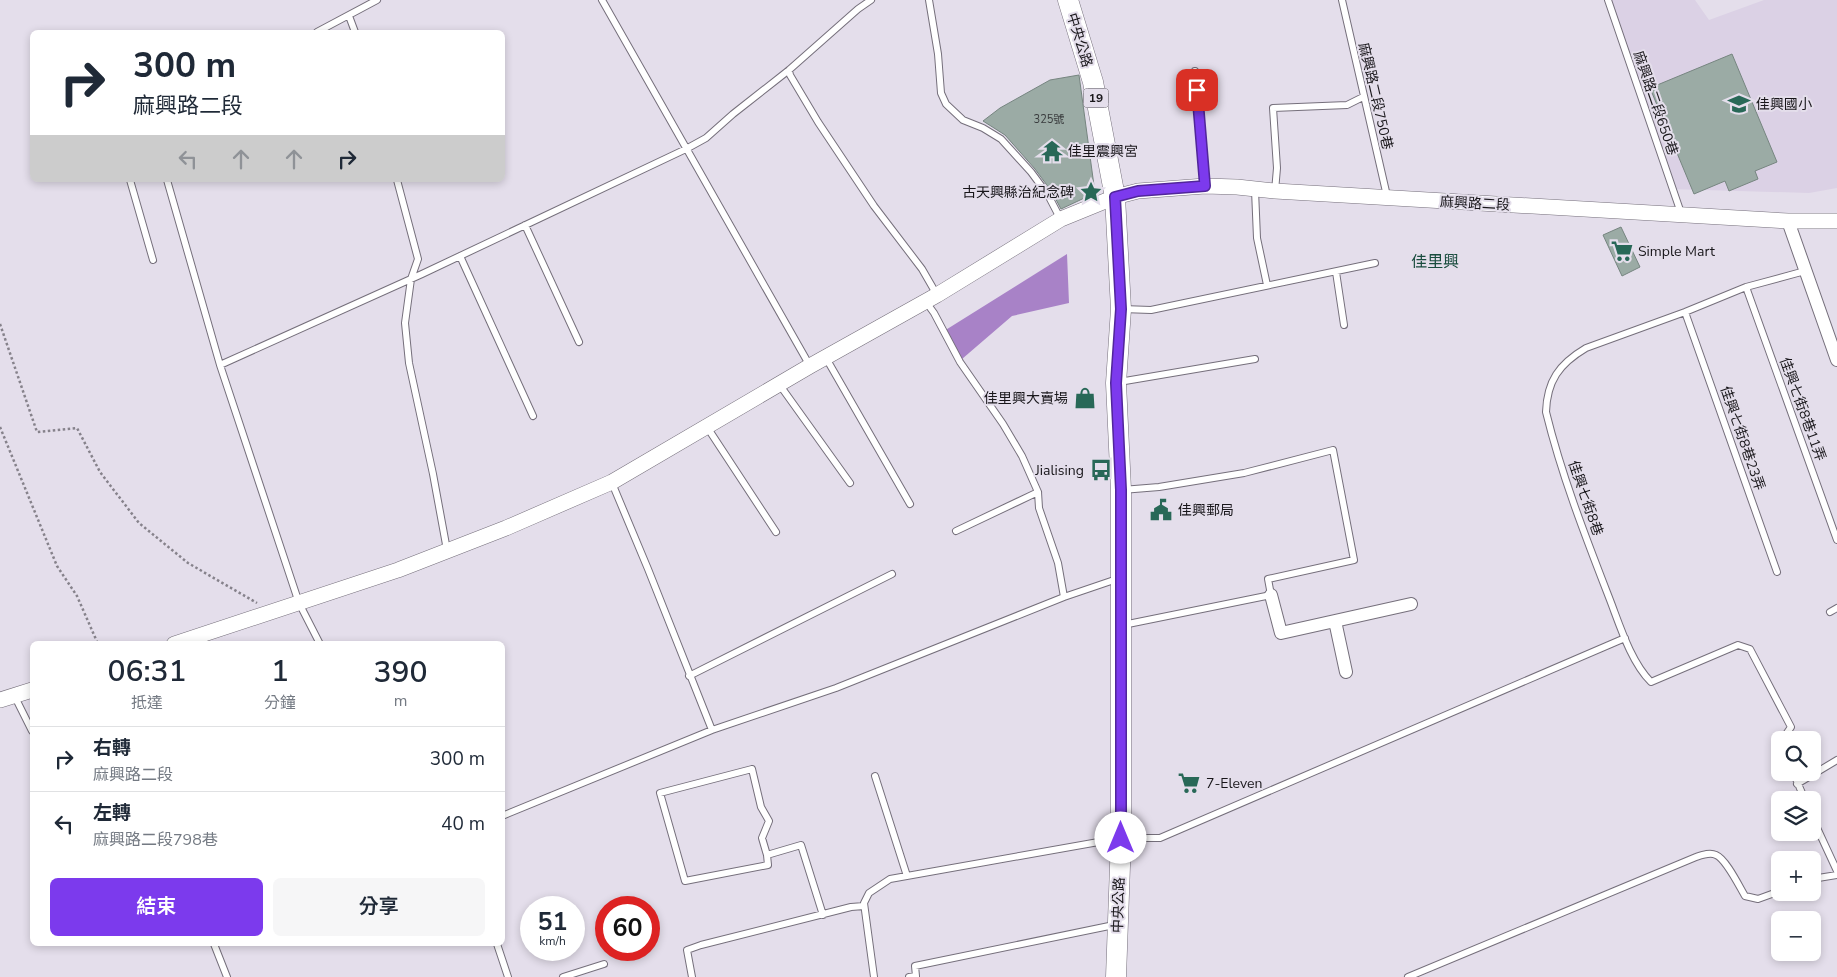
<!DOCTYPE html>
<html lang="zh-TW">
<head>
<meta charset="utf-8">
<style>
  :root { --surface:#fff; --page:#f6f6f7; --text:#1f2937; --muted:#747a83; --line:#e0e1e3; --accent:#7c3aed }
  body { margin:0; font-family:"Nunito Sans","Noto Sans TC",sans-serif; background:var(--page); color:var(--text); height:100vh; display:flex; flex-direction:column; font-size:19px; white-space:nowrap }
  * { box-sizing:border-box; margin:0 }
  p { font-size:16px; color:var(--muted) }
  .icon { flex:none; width:28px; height:28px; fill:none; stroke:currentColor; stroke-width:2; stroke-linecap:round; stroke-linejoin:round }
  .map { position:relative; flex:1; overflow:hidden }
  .sheet { position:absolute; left:30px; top:641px; width:475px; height:305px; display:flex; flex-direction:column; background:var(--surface); border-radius:8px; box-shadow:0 2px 8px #0003 }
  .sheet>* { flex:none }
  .guide { position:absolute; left:30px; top:30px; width:475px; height:152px; border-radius:8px; box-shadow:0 2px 8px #0003; background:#fff; color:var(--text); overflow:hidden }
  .buttons { position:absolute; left:1771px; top:731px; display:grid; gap:10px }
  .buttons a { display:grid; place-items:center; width:50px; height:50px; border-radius:8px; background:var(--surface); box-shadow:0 2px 8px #0003; font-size:25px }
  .speed { position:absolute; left:520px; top:896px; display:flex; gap:10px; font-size:25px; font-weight:700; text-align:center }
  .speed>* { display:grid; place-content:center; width:65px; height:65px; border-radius:50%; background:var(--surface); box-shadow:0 2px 8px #0003; line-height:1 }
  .speed small { font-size:12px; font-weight:400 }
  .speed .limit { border:8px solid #d22; background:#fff; color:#111 }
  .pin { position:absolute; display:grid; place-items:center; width:42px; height:42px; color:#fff; margin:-21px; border-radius:10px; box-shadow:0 2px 8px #0006 }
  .me { position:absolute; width:55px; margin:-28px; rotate:0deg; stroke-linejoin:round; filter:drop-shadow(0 0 4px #0008) }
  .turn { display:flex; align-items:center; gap:18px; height:105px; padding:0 20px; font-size:22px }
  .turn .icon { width:65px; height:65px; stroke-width:2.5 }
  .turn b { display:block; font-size:35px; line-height:42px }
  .lanes { display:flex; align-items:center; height:48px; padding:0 20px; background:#0003; justify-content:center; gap:25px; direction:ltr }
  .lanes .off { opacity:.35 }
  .eta { display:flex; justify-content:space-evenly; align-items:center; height:85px; text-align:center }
  .eta b { font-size:30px; font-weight:600; line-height:35px }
  .primary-button { display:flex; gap:10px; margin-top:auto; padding:10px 20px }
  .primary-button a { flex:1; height:58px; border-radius:8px; background:var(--accent); color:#fff; font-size:20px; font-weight:600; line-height:58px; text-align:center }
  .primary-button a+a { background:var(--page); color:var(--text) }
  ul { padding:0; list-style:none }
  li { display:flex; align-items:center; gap:15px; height:65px; padding:0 20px; border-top:1px solid var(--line) }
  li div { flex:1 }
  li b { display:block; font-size:19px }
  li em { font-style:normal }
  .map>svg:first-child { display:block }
  .built { fill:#dbd1e5 }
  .water { fill:#a882c7 }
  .building { fill:#9baba5; stroke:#768580 }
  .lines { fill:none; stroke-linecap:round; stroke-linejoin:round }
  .service-casing { stroke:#756f7b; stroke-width:8 }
  .minor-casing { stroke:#756f7b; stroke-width:14 }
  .tertiary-casing { stroke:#756f7b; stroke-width:16 }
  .primary-casing { stroke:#756f7b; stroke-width:21 }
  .path { stroke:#86828b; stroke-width:2.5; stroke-dasharray:2.5 2.5; stroke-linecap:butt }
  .service { stroke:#fff; stroke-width:6 }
  .minor { stroke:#fff; stroke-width:12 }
  .tertiary { stroke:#fff; stroke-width:15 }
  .primary { stroke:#fff; stroke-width:20 }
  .route-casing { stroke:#51269a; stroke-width:12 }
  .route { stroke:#7c3aed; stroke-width:9 }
  .labels { text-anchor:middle; stroke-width:4; stroke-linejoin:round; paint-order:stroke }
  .number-label { font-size:11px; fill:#393b3d }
  .shield { fill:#e4deeb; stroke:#555259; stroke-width:1 }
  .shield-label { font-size:12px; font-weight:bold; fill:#18161a }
  .street-label { font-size:14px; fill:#18161a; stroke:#e4deeb }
  .poi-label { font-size:14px; fill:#18161a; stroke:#e4deeb; text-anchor:start }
  .quarter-label { font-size:16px; fill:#194c3e; stroke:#e4deeb }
</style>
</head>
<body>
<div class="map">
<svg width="1837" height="977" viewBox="0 0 1837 977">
  <rect width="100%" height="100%" fill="#e4deeb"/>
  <path class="built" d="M1608 0H1695L1709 20 1764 0H1837V188L1809 193 1669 189Z"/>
  <path class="water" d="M1067 254 1069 303 1012 316 962 359 944 331Z"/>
  <path class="building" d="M1732 54 1777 162 1755 171 1758 179 1729 191 1725 181 1694 194 1650 88Z
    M1079 75 1095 193 1061 209 1052 192 1035 169 1005 135 983 121 1000 108 1050 80Z
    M1621 227 1640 267 1622 276 1603 235Z"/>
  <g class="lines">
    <g class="service-casing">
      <path id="service" d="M602 0 810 366
        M929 0 938 54 941 93 946 104 963 120 983 128 1001 139 1031 172 1048 195 1060 218
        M1342 0 1387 196
        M1608 0 1681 213
        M349 16 355 32
        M317 32 377 0
        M789 70 790 75 818 122 874 206 922 269 937 295
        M1195 71 1205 186
        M130 180 153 260
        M167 180 220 365 299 603 320 644
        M397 180 418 259 411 279 405 323 409 363 433 474 447 550
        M1255 190 1257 238 1267 285
        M1275 191 1277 168 1273 108 1347 105 1363 97
        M525 225 579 342
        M460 256 533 416
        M1336 272 1344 325
        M1746 287 1837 540
        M926 302 934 313 960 362 1003 424 1022 456 1038 492 1039 508 1058 563 1064 597
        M1122 309 1151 310 1375 263
        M1685 312 1777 572
        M826 358 910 504
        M220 365 422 274 686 149 706 138 733 114 789 70 858 9 871 0
        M1119 382 1255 359
        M779 384 850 483
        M707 427 776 532
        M612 483 648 569 712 730
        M1122 490 1159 487 1244 473 1333 450 1354 560 1268 579 1271 595 1123 625
        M956 531 1038 492
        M1830 612 1837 608
        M689 676 892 574
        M14 695 32 731
        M1782 740 1791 727 1750 649 1738 645 1651 682C1631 662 1620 626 1610 600 1586 538 1562 477 1546 412 1547 381 1559 364 1586 348L1685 312 1746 287 1805 271
        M1793 772 1805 800
        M875 776 907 876
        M1797 784 1837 760
        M502 816 712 730 836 688 1064 597 1117 579
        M1812 817 1837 871
        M767 855 762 838 769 821 761 807 752 769 660 793 685 881 768 865 767 855 801 845 823 915
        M1812 879 1837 875
        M214 944 227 977
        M497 944 508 977
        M563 977 604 964
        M692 977 687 950 701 945 851 907 864 906
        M874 977 864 903 869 893 890 879 1121 838H1160L1625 638
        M909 977 916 976 915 966 1114 925
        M1408 977 1696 857C1702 855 1710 852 1716 855 1726 859 1739 886 1745 896L1758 899 1780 891"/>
    </g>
    <g class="minor-casing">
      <path id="minor" d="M1788 221 1837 360
        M1271 595 1281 633 1411 604
        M1335 621 1346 672"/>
    </g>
    <g class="tertiary-casing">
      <path id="tertiary" d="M174 644 398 570 506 528 612 482 810 366 937 295 1061 219 1115 197 1138 191 1205 186 1237 187 1275 191 1788 221H1837
        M0 700 32 690"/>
    </g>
    <g class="primary-casing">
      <path id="primary" d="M1068 0 1093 82 1115 197 1121 309 1116 383 1121 490V838L1116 977"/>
    </g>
    <path class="path" d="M0 324 37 432 77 428 100 472 139 523 188 563 257 603
      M0 427 57 566 77 596 98 644"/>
    <use href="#service" class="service"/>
    <use href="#minor" class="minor"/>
    <use href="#tertiary" class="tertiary"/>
    <use href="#primary" class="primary"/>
  </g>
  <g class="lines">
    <g class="route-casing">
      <path id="route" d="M1121 838V490L1116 383 1121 309 1115 197 1138 191 1205 186 1197 90"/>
    </g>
    <use href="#route" class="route"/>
  </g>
  <defs>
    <g id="school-bare" transform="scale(1.725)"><path d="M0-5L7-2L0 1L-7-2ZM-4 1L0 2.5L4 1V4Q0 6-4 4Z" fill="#286857" stroke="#e4deeb" stroke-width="2.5" paint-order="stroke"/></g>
    <g id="temple-bare" transform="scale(1.725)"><path d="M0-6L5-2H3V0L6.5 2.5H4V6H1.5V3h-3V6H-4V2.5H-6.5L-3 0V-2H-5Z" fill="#286857" stroke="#e4deeb" stroke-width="2.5" paint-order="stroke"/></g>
    <g id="sight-bare" transform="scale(1.725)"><path d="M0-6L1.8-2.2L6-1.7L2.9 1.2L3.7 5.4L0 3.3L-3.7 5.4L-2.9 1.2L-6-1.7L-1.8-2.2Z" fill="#286857" stroke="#e4deeb" stroke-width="2.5" paint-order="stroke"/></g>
    <g id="supermarket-bare" transform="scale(1.725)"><path d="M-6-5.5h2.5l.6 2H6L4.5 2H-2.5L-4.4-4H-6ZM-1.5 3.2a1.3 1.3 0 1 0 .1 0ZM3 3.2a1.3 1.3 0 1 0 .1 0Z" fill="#286857" stroke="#e4deeb" stroke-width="2.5" paint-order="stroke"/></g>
    <g id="shop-bare" transform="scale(1.725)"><path d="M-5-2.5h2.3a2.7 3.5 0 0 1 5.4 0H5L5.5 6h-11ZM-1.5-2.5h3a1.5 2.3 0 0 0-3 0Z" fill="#286857" stroke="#e4deeb" stroke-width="2.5" paint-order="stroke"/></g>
    <g id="bus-bare" transform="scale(1.725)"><path d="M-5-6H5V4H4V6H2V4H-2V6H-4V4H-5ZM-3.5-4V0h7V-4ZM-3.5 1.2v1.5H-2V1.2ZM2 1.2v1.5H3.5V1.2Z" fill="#286857" stroke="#e4deeb" stroke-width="2.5" paint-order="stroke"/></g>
    <g id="civic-bare" transform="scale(1.725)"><path d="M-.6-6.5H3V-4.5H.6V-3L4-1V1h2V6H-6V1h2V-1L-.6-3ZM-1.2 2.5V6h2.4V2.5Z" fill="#286857" stroke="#e4deeb" stroke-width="2.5" paint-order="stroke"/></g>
  </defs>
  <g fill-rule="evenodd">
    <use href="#school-bare" x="1739" y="104"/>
    <use href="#temple-bare" x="1052" y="151"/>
    <use href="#sight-bare" x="1091" y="192"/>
    <use href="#supermarket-bare" x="1622" y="251"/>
    <use href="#shop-bare" x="1085" y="398"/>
    <use href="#bus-bare" x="1101" y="470"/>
    <use href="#civic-bare" x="1161" y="510"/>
    <use href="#supermarket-bare" x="1189" y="783"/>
  </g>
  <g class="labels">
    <g class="number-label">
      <text x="1049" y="123">325號</text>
    </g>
    <rect class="shield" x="1083.5" y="88.5" width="25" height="19" rx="4"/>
    <g class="shield-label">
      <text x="1096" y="102">19</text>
    </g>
    <g class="street-label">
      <text transform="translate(1080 40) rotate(73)" y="5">中央公路</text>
      <text transform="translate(1376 96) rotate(77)" y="5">麻興路二段750巷</text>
      <text transform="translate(1656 103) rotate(71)" y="5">麻興路二段650巷</text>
      <text transform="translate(1475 203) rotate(3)" y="5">麻興路二段</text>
      <text transform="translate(1803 409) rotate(70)" y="5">佳興七街8巷11弄</text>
      <text transform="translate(1743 438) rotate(71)" y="5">佳興七街8巷23弄</text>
      <text transform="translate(1586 498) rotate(71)" y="5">佳興七街8巷</text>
      <text transform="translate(1118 905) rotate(-88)" y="5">中央公路</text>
    </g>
    <g class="poi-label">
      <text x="1756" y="109">佳興國小</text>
      <text x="1068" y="156">佳里震興宮</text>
      <text x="1074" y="197" text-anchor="end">古天興縣治紀念碑</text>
      <text x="1638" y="256">Simple Mart</text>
      <text x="1068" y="403" text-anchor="end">佳里興大賣場</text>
      <text x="1084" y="475" text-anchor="end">Jialising</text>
      <text x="1178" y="515">佳興郵局</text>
      <text x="1206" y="788">7-Eleven</text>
    </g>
    <g class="quarter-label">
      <text x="1435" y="267">佳里興</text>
    </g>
  </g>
</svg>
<div class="buttons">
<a><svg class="icon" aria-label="search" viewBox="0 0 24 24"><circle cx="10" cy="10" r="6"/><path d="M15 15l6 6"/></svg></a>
<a><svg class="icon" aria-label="layers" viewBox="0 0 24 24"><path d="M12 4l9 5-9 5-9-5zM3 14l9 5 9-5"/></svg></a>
<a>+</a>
<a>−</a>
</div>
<div class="speed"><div>51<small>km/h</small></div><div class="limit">60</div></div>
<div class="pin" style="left:1197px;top:90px;background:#d93025"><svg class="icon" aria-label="arrive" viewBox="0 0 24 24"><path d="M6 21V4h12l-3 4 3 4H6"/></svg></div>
<svg class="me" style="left:1121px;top:838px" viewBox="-20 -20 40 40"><circle r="19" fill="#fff"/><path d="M0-13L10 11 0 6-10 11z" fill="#7c3aed"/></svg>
<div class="guide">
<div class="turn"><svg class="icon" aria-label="right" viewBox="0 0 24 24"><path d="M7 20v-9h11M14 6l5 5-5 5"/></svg><div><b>300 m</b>麻興路二段</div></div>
<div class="lanes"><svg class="icon off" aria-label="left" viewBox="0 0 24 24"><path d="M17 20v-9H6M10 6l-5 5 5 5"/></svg><svg class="icon off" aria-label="ahead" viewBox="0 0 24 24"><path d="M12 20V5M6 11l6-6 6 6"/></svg><svg class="icon off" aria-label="ahead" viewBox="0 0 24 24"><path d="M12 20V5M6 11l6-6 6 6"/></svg><svg class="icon" aria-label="right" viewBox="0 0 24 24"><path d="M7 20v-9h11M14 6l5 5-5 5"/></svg></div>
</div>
<section class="sheet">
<div class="eta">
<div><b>06:31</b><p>抵達</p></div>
<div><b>1</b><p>分鐘</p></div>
<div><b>390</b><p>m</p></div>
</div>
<ul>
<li><svg class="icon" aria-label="right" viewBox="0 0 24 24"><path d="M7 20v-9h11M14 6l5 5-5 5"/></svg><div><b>右轉</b><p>麻興路二段</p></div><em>300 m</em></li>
<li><svg class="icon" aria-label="left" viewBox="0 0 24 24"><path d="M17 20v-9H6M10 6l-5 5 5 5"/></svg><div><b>左轉</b><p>麻興路二段798巷</p></div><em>40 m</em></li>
</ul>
<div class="primary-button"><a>結束</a><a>分享</a></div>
</section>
</div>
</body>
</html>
